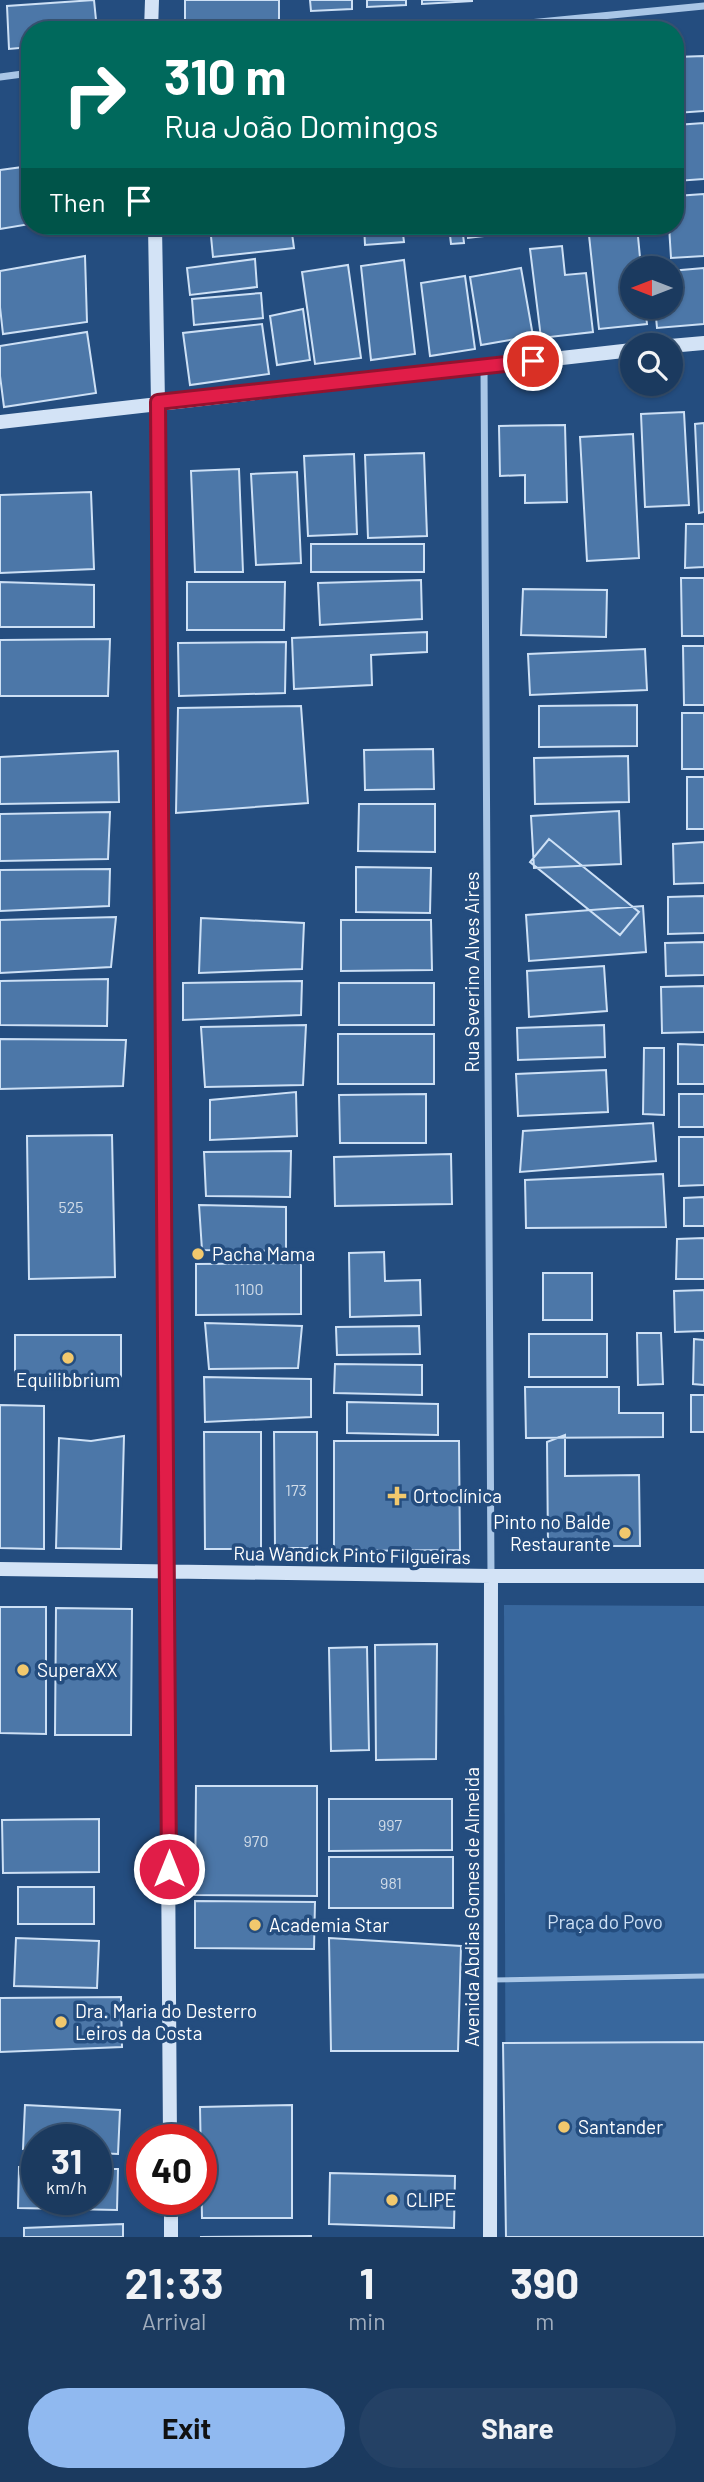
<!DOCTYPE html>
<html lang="en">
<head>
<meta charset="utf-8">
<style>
  :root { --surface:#1b3a5f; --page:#244165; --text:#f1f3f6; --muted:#a0adbd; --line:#395474; --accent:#90b9f0 }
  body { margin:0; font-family:Barlow,sans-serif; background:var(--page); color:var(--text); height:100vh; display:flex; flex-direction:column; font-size:26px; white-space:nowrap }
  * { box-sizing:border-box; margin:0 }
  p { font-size:23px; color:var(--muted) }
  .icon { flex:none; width:38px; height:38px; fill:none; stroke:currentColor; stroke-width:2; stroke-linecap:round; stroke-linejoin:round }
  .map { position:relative; height:2237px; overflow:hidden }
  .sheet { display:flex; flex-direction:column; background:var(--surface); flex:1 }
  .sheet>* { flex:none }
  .guide { position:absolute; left:21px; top:21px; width:663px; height:214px; border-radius:28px; box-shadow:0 2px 5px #0004,0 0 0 2px var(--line); background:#00695c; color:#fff; overflow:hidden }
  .needle { width:46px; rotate:270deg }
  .fabs { position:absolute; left:620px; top:256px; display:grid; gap:14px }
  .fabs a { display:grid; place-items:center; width:63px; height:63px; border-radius:50%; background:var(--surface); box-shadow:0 2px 5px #0004,0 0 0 2px var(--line); font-size:35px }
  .speed { position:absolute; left:21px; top:2124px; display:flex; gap:14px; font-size:35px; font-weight:700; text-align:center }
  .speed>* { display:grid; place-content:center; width:91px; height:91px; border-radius:50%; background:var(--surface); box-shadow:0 2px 5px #0004,0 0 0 2px var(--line); line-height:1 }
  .speed small { font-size:18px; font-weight:400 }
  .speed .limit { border:10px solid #d22; background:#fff; color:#111 }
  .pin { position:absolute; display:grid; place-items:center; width:60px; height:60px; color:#fff; margin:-30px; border:4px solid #fff; border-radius:50%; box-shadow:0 2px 7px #0007 }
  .me { position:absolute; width:77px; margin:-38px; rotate:0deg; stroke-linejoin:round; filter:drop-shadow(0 0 5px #0008) }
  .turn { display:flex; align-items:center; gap:24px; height:147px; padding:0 28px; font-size:32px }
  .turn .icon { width:91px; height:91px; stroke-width:2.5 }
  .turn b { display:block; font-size:49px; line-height:60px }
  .then { display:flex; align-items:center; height:66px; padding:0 28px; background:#0003; gap:14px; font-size:26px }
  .eta { display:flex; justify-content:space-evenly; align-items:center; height:119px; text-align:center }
  .eta b { font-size:42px; font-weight:700; line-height:49px }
  .cta { display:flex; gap:14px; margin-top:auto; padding:14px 28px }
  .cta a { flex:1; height:80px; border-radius:42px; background:var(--accent); color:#111; font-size:28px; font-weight:700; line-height:80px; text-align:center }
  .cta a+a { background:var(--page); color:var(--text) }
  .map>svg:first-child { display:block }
  .green { fill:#38679d }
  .building { fill:#4c77a8; stroke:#cde0f5; stroke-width:2 }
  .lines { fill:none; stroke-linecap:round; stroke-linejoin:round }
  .lane { stroke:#a9c6e6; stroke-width:5 }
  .street { stroke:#a9c6e6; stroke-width:7 }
  .secondary { stroke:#d3e3f6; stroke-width:14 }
  .route-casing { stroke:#92132f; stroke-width:18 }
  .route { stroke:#e11d48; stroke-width:12 }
  .poi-dot { fill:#f1c86d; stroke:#244d7f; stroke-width:2.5 }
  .labels { text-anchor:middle; stroke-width:7; stroke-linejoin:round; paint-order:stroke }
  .number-label { font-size:16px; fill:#d2dde9 }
  .street-label { font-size:19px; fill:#fff; stroke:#244d7f }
  .poi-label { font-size:19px; fill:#fff; stroke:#244d7f; text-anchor:start }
  .park-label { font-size:19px; fill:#cde0f5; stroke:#244d7f }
</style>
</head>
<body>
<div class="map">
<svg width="704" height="2237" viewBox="0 0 704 2237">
  <rect width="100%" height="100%" fill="#244d7f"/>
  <path class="green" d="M504 1605 704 1606V2237H506Z"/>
  <path class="building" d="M94 0 97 30H30V47L9 49 7 6Z
    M185 0H279V23L185 27Z
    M310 0H352V9L311 11Z
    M367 0H406V5L367 7Z
    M422 0H472V1L422 4Z
    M704 56V111L676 113V57Z
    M704 123V179L676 181V125Z
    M30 166V224L0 229V170Z
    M704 194V256L671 258 669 226H676V196Z
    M210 226H291L294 248 213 257Z
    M364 226H402L404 242 365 245Z
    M449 226H462L464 243 451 244Z
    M467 226H517L518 232 468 238Z
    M588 226H637L641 268H632V306H645L647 324 599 329Z
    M562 246 565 275 586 273 593 332 541 338 530 249Z
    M85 256 87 322 3 334 0 307V271Z
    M255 259 257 287 190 295 187 268Z
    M404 260 415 354 371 360 361 266Z
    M348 265 361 358 315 364 302 272Z
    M521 268 533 336 481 345 470 277Z
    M704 268V324L657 328 655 306H670V271Z
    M465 276 475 349 430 356 421 283Z
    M261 293 263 318 194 325 192 299Z
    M303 309 310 360 277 365 270 316Z
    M262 324 269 374 190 385 183 333Z
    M87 332 96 393 4 407 0 376V346Z
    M684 412 689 505 645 507 641 414Z
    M704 423V512L699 513 695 424Z
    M565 425 567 502 525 503V475L500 476 499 426Z
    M633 434 639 558 587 561 580 437Z
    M424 453 427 536 368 538 365 455Z
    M354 454 357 534 308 536 304 456Z
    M239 469 243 572H195L191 471Z
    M297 472 301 563 256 565 251 474Z
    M91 492 94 569 0 573V495Z
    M686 524H704V567L685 568Z
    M311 544H424V572H311Z
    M681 578H704V636H682Z
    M421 580 422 619 320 625 318 583Z
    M0 582 94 585V627H0Z
    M187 582H285L284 630H187Z
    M523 589 607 590 606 637 521 635Z
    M427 632V652L371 655 372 685 294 689 292 638Z
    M110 639 108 696H0V640Z
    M286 642 285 693 179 696 178 643Z
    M683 646H704V705H684Z
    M645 649 647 690 530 695 528 654Z
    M637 705V746L539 747V706Z
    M301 706 308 803 176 813 178 708Z
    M682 713H704V769H682Z
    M433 749 434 789 365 790 364 750Z
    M118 751 119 802 0 804V757Z
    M628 756 629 802 535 804 534 758Z
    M687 777H704V829H687Z
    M359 804H435V852L358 851Z
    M619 811 621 864 534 868 531 816Z
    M110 812 108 859 0 861V814Z
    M549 839 639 912 620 935 530 862Z
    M704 842V883L674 884 673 844Z
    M356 867 431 868 430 913 356 912Z
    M110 869 109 906 0 911V870Z
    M704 896V933L668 934V897Z
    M643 906 646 952 529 961 526 915Z
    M116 917 111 967 0 973V920Z
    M201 918 304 923 302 969 199 973Z
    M341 920H431L432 970 341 971Z
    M704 942V975L666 976 665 943Z
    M604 966 607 1011 529 1017 527 971Z
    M108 979 107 1026 0 1025V981Z
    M302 981 301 1015 183 1020V983Z
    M339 983H434V1025H339Z
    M704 986V1032L662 1033 661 987Z
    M306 1025 303 1085 205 1087 201 1027Z
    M604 1025 605 1057 518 1060 517 1028Z
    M338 1034H434V1084H338Z
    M0 1039 126 1040 123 1086 0 1089Z
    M678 1044 704 1045V1084H678Z
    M644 1048H664V1115L643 1114Z
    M606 1070 608 1112 518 1116 516 1074Z
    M296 1092 297 1136 210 1140V1100Z
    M426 1094V1143H340L339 1095Z
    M679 1094H704V1127H679Z
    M653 1123 656 1161 520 1172 523 1131Z
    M112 1135 115 1277 29 1279 27 1136Z
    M679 1137H704V1185L679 1186Z
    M291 1151 290 1197 206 1196 204 1152Z
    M451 1154 452 1204 335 1206 334 1157Z
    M663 1174 666 1227 526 1228 525 1180Z
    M704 1197V1226H684V1198Z
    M199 1205 286 1207V1251L202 1250Z
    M704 1238V1279H676L677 1239Z
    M384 1252 385 1281 420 1280 421 1315 350 1317 349 1253Z
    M301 1263V1314L196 1315V1264Z
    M543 1273H592V1320H543Z
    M704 1290V1331L675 1332 674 1291Z
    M205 1323 302 1326 298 1368 209 1369Z
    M419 1326 420 1354 337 1355 336 1327Z
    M637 1333H661L663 1384 638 1385Z
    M529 1334H607V1377H529Z
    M15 1335H121V1381L15 1382Z
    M694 1339 704 1340V1385L693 1384Z
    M335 1364 422 1365V1395L334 1393Z
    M204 1377 311 1379V1417L205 1422Z
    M525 1387H619V1413H663V1437L526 1438Z
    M691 1395H704V1432H691Z
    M347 1402 438 1404V1435L347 1433Z
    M0 1405 44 1406V1549L0 1548Z
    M204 1432H261V1549H205Z
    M274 1432H317V1548H275Z
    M565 1435V1476L639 1475 640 1546H548L547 1442Z
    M124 1436 121 1549 56 1548 59 1438 91 1441Z
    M334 1441H459L460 1550 334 1551Z
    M0 1607H46V1734L0 1733Z
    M56 1608 132 1609 131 1735H55Z
    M437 1644 436 1759 376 1760 375 1645Z
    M367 1647 369 1750 331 1751 329 1648Z
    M196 1786H317V1896L195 1895Z
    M329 1799H452V1850L329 1851Z
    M99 1819V1872L3 1873 2 1820Z
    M329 1857H453V1908H329Z
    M18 1887H94V1924H18Z
    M195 1901 315 1902 314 1949 195 1948Z
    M16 1938 99 1941 97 1988 14 1986Z
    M329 1938 461 1946 458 2051H331Z
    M121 1997 122 2047 0 2052V1998Z
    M704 2042V2237H506L503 2043Z
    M25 2105 120 2110 118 2154 96 2153V2140H37V2150L23 2149Z
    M292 2105V2218H202L200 2107Z
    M19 2167H37V2200H96V2169H118L117 2210 18 2208Z
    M330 2173 455 2176 454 2228 329 2224Z
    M123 2224V2237H24V2228Z
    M311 2236V2237H200Z"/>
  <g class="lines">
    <path class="lane" d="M491 1980 704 1976"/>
    <path class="street" d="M458 30 704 6
      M0 77 30 73
      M484 367 491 1576"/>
    <path class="secondary" d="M151 30 152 0
      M155 226 158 403 170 2140
      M670 346 704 343
      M0 422 632 350
      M0 1569 491 1576H704
      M171 2200V2237
      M490 2237 491 1576"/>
  </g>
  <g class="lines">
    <g class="route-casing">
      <path id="route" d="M169 1869 158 402 533 361"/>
    </g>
    <use href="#route" class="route"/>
  </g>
  <g class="poi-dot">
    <circle cx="198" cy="1254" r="7"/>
    <circle cx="68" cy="1358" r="7"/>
    <path d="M393.5 1485.5h7v7h7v7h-7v7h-7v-7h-7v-7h7z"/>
    <circle cx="625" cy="1533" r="7"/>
    <circle cx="23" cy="1670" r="7"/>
    <circle cx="255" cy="1925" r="7"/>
    <circle cx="61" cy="2022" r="7"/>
    <circle cx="564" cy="2127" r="7"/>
    <circle cx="392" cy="2200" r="7"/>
  </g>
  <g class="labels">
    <g class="number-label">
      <text x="71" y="1213">525</text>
      <text x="249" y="1295">1100</text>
      <text x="296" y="1496">173</text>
      <text x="390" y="1831">997</text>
      <text x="256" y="1847">970</text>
      <text x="391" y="1889">981</text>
    </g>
    <g class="street-label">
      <text transform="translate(472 972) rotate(-90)" y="7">Rua Severino Alves Aires</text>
      <text transform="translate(352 1555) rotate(1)" y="7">Rua Wandick Pinto Filgueiras</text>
      <text transform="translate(472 1907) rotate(-90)" y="7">Avenida Abdias Gomes de Almeida</text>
    </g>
    <g class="poi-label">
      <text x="212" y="1261">Pacha Mama</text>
      <text x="68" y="1387" text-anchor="middle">Equilibbrium</text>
      <text x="413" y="1503">Ortoclínica</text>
      <text x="611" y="1529" text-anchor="end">Pinto no Balde<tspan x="611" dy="22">Restaurante</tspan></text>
      <text x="37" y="1677">SuperaXX</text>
      <text x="269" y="1932">Academia Star</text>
      <text x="75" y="2018">Dra. Maria do Desterro<tspan x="75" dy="22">Leiros da Costa</tspan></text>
      <text x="578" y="2134">Santander</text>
      <text x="406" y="2207">CLIPE</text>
    </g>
    <g class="park-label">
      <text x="605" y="1929">Praça do Povo</text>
    </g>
  </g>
</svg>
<div class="fabs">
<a><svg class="needle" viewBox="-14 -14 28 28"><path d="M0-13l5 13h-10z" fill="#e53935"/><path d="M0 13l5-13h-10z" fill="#a0adbd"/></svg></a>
<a><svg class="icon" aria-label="search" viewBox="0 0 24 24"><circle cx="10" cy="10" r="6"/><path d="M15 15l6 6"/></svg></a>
</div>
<div class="speed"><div>31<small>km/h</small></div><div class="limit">40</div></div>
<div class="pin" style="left:533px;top:361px;background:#d93025"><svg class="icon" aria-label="arrive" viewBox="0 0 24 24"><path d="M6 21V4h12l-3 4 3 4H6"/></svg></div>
<svg class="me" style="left:169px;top:1869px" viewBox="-20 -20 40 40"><circle r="17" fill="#e11d48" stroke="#fff" stroke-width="3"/><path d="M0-11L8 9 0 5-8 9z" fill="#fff"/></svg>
<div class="guide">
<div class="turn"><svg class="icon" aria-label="right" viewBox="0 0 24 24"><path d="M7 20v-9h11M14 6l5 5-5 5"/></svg><div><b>310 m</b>Rua João Domingos</div></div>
<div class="then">Then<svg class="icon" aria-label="arrive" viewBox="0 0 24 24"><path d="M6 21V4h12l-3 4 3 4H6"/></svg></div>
</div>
</div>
<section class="sheet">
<div class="eta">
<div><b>21:33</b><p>Arrival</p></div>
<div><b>1</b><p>min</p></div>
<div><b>390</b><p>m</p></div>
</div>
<div class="cta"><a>Exit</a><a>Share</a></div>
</section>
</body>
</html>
